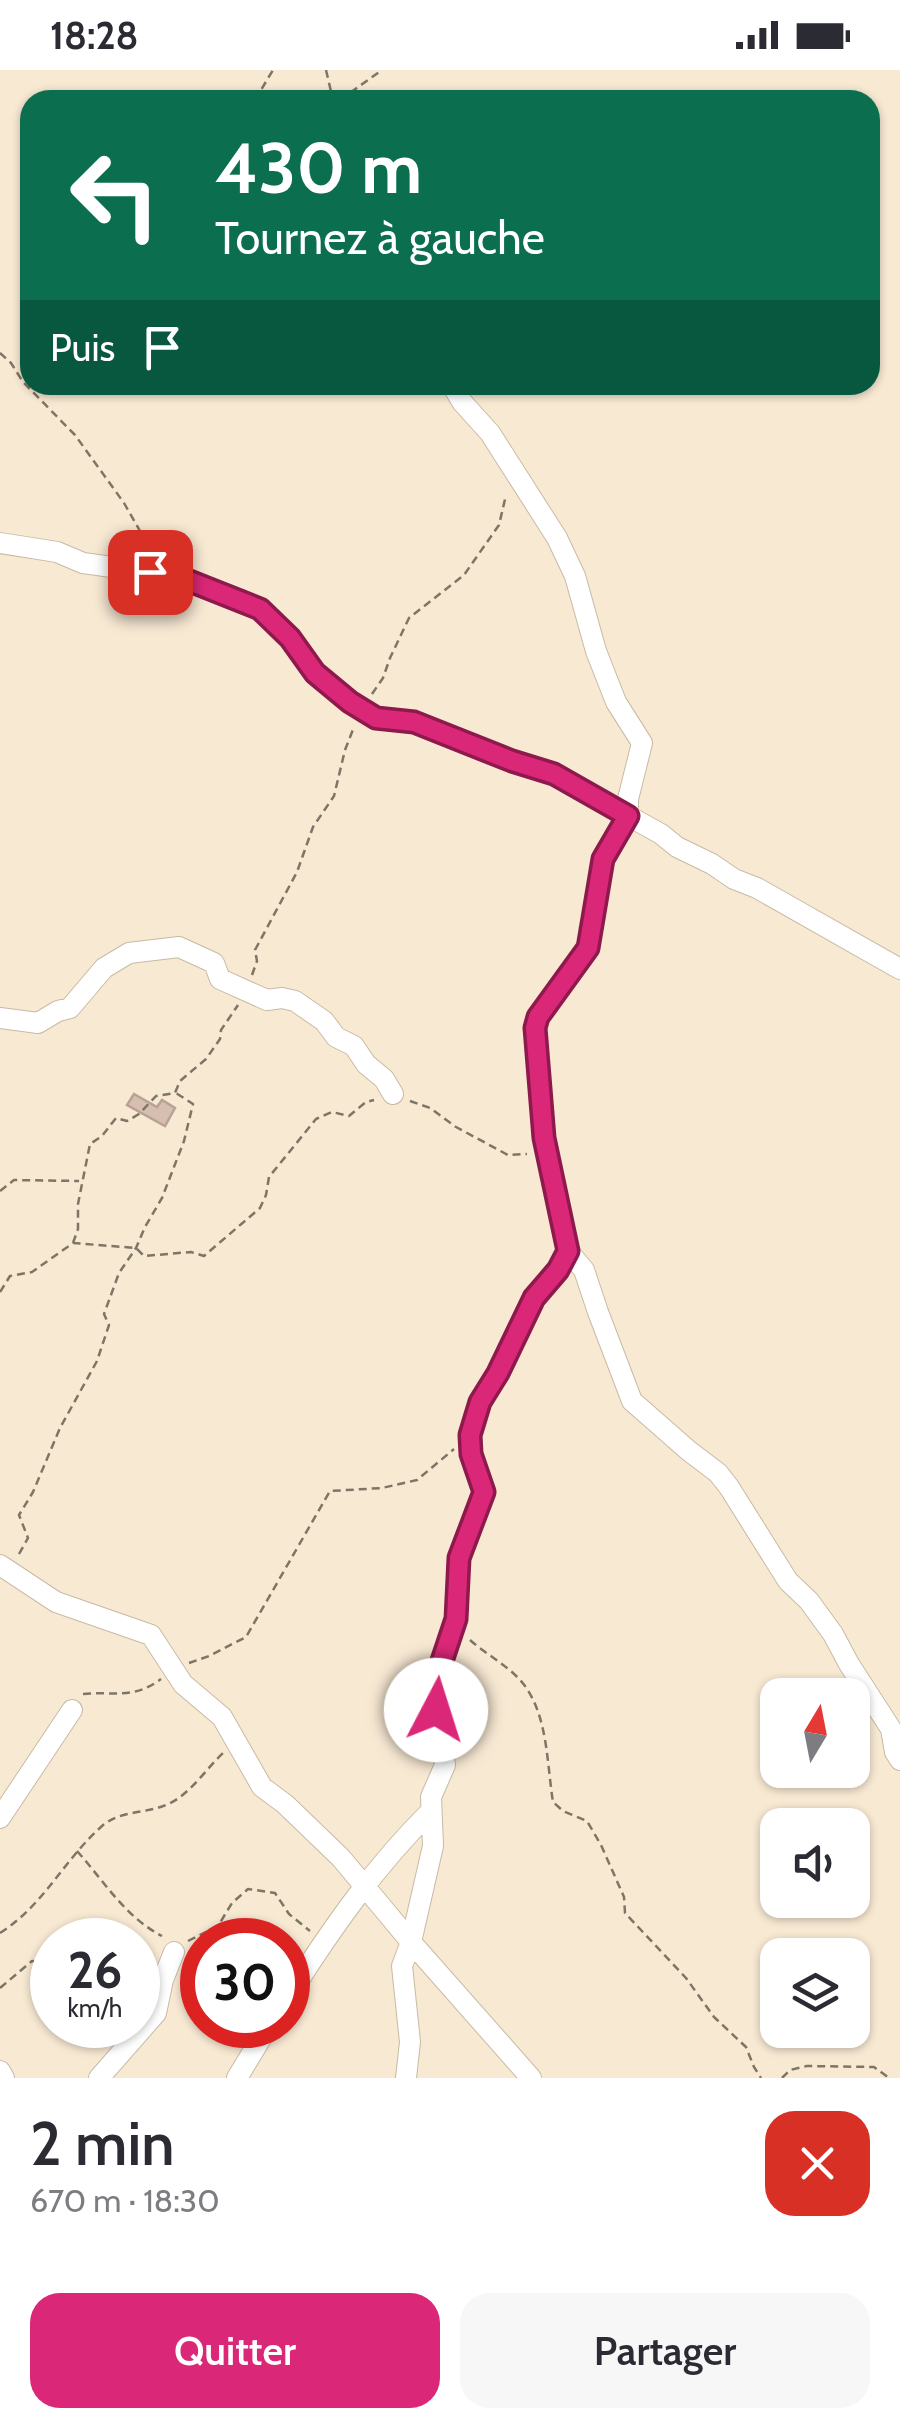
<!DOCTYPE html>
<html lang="fr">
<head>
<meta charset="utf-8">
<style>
  :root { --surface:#fff; --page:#f7f7f7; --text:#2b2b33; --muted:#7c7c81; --accent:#db2777 }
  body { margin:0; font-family:Cabin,sans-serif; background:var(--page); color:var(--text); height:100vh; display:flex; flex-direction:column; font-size:38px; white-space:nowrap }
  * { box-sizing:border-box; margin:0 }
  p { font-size:32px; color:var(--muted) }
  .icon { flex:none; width:55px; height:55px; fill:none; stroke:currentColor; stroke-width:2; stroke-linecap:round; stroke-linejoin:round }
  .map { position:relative; height:2008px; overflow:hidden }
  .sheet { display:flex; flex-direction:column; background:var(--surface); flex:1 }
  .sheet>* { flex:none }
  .hud { position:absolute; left:20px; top:20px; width:860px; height:305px; border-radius:30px; box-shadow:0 2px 8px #0004; background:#0b6e4f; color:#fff; overflow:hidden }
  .needle { width:65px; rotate:10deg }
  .buttons { position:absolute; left:760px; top:1608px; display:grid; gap:20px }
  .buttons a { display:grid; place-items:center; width:110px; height:110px; border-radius:20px; background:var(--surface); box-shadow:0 2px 8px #0004; font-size:50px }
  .speed { position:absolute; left:30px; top:1848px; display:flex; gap:20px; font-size:50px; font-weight:700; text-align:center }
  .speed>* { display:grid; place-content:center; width:130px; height:130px; border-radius:50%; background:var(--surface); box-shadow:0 2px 8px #0004; line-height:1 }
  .speed small { font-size:25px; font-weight:400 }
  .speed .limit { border:15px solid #d22; background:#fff; color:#111 }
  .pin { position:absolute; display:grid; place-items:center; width:85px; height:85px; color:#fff; margin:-42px; border-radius:20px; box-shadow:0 5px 15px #0006 }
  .me { position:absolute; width:110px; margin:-55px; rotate:5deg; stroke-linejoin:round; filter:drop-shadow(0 0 8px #0008) }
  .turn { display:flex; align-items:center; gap:35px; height:210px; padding:0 30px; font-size:45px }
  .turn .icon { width:130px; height:130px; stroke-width:2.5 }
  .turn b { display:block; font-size:70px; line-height:85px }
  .then { display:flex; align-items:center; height:95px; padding:0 30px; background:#0003; gap:20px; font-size:38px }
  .round { display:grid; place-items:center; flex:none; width:105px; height:105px; border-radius:30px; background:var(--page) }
  .head { display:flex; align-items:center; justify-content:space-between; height:170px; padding:0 30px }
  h1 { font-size:60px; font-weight:600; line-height:75px }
  .primary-button { display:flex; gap:20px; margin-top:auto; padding:20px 30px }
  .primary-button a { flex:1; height:115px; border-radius:30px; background:var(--accent); color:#fff; font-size:40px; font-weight:600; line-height:115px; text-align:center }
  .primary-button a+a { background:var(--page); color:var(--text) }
  .status { display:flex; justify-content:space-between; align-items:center; height:70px; padding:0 50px; background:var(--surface); direction:ltr }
  .status svg { height:28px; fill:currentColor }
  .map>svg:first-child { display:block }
  .building { fill:#d6beb0; stroke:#b9a294; stroke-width:2.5 }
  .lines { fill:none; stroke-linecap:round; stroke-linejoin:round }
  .minor-casing { stroke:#c8baa4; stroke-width:22 }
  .path { stroke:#7e7566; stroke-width:2.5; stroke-dasharray:8 5; stroke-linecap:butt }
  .minor { stroke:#fff; stroke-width:20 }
  .route-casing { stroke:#8e194d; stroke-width:25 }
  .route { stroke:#db2777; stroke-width:18 }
</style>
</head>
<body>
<div class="status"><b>18:28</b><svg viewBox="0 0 49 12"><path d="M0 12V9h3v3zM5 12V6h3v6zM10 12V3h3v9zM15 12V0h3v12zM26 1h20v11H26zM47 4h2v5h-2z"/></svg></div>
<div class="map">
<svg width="900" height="2008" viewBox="0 0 900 2008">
  <rect width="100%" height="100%" fill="#f8e9d3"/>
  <path class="building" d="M134 1024 157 1037 162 1030 175 1038 165 1056 127 1035Z"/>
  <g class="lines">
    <g class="minor-casing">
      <path id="minor" d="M0 473 57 482 83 493 177 506 239 529 260 539 291 568 315 603 350 632 376 647 413 653 511 691 553 704 661 764 677 777 712 794 734 809 757 818 900 899
        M0 948 38 953 58 941 70 938 104 898 129 883 179 877 214 893 220 909 267 930 282 928 295 931 324 951 336 967 354 976 366 994 384 1009 393 1024
        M568 1181 584 1200 598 1242 632 1331 689 1381 718 1403 729 1417 788 1511 809 1531 833 1564 849 1594 891 1659 895 1682 900 1690
        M0 1495 56 1532 151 1565 183 1614 222 1647 262 1717 285 1734 341 1788 411 1872 531 2008
        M0 1748 72 1640
        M288 1927C330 1861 375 1796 431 1741
        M0 2001 4 2008
        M99 2008 156 1943 163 1910 174 1882
        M237 2008 269 1955
        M406 2008 410 1972 402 1896 411 1872 433 1776 431 1727 445 1695 433 1618 456 1549 459 1488 485 1421 471 1384 470 1365 480 1332 498 1303 535 1228 558 1200 568 1181 544 1068 535 959 538 947 588 878 603 789 628 746V729L642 673 616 632 596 581 575 506 557 468 490 363 462 332 452 315"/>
    </g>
    <path class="path" d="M326 0 333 30
      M255 30 273 0
      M340 30 382 0
      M0 283 11 293 23 312 75 365 124 433 140 461 162 484
      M372 624 383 608 390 588 409 548 464 505 499 455 506 425
      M252 905 257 891 255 880 297 802 313 757 334 726 345 680 354 657
      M410 1031 430 1038 456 1057 508 1085 527 1084
      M0 1121 14 1110 79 1111
      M73 1173 78 1159V1134L90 1074 102 1066 116 1048 127 1051 139 1044 156 1026 175 1023 180 1011 206 989 220 969 221 960 238 935
      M0 1222 10 1206 32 1202 73 1173 136 1178 144 1186 191 1182 204 1186 260 1138 266 1125 269 1107 316 1049 332 1042 349 1046 366 1032 374 1030
      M19 1484 28 1468 19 1445 33 1422 60 1358 97 1291 109 1255 104 1244 119 1203 136 1178 145 1157 162 1128 184 1071 193 1034 176 1023
      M470 1570C488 1586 511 1597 525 1616 548 1648 547 1695 553 1732L563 1741 587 1751 601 1775 624 1827 625 1843 686 1908 714 1947 746 1977 754 1997 761 2008
      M189 1593 209 1586 246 1567 330 1421 382 1418 417 1410 454 1379
      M83 1624C113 1621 133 1630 161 1609
      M77 1781C104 1811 125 1847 162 1866
      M0 1863C44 1835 63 1791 101 1757 119 1740 145 1744 166 1735 189 1726 206 1699 223 1683
      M188 1871 218 1856 232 1833 248 1819 275 1823 289 1844 310 1861
      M0 1918 32 1891 49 1893
      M782 2008 790 2000 807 1996 874 1997 889 2008"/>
    <use href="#minor" class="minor"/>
  </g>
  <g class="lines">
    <g class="route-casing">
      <path id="route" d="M150 502 177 506 260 539 290 568 315 603 350 632 376 648 414 652 512 691 554 704 628 746 603 789 588 878 538 947 535 958 544 1068 568 1181 558 1200 534 1228 498 1303 480 1332 470 1365 471 1384 484 1422 459 1488 456 1549 433 1618 436 1640"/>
    </g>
    <use href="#route" class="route"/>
  </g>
</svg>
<div class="buttons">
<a><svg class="needle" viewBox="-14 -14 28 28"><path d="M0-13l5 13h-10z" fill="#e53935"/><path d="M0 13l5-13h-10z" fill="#7c7c81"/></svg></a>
<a><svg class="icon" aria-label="sound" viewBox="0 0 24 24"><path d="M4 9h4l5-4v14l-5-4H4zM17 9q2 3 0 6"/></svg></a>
<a><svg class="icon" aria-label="layers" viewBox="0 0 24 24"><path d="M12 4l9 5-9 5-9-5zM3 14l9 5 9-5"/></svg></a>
</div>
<div class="speed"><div>26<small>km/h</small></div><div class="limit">30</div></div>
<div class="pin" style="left:150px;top:502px;background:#d93025"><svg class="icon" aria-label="arrive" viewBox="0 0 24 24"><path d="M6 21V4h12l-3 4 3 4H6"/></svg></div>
<svg class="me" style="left:436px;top:1640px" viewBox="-20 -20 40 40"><circle r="19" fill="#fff"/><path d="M0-13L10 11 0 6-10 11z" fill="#db2777"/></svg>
<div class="hud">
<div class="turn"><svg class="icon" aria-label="left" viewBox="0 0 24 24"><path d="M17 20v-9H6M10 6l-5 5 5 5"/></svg><div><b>430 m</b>Tournez à gauche</div></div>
<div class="then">Puis<svg class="icon" aria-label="arrive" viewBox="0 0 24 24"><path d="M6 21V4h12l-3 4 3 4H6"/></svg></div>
</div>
</div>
<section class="sheet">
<div class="head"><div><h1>2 min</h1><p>670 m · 18:30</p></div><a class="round" style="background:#d93025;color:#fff"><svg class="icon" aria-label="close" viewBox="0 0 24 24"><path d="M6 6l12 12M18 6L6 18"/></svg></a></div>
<div class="primary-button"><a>Quitter</a><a>Partager</a></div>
</section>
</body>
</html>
